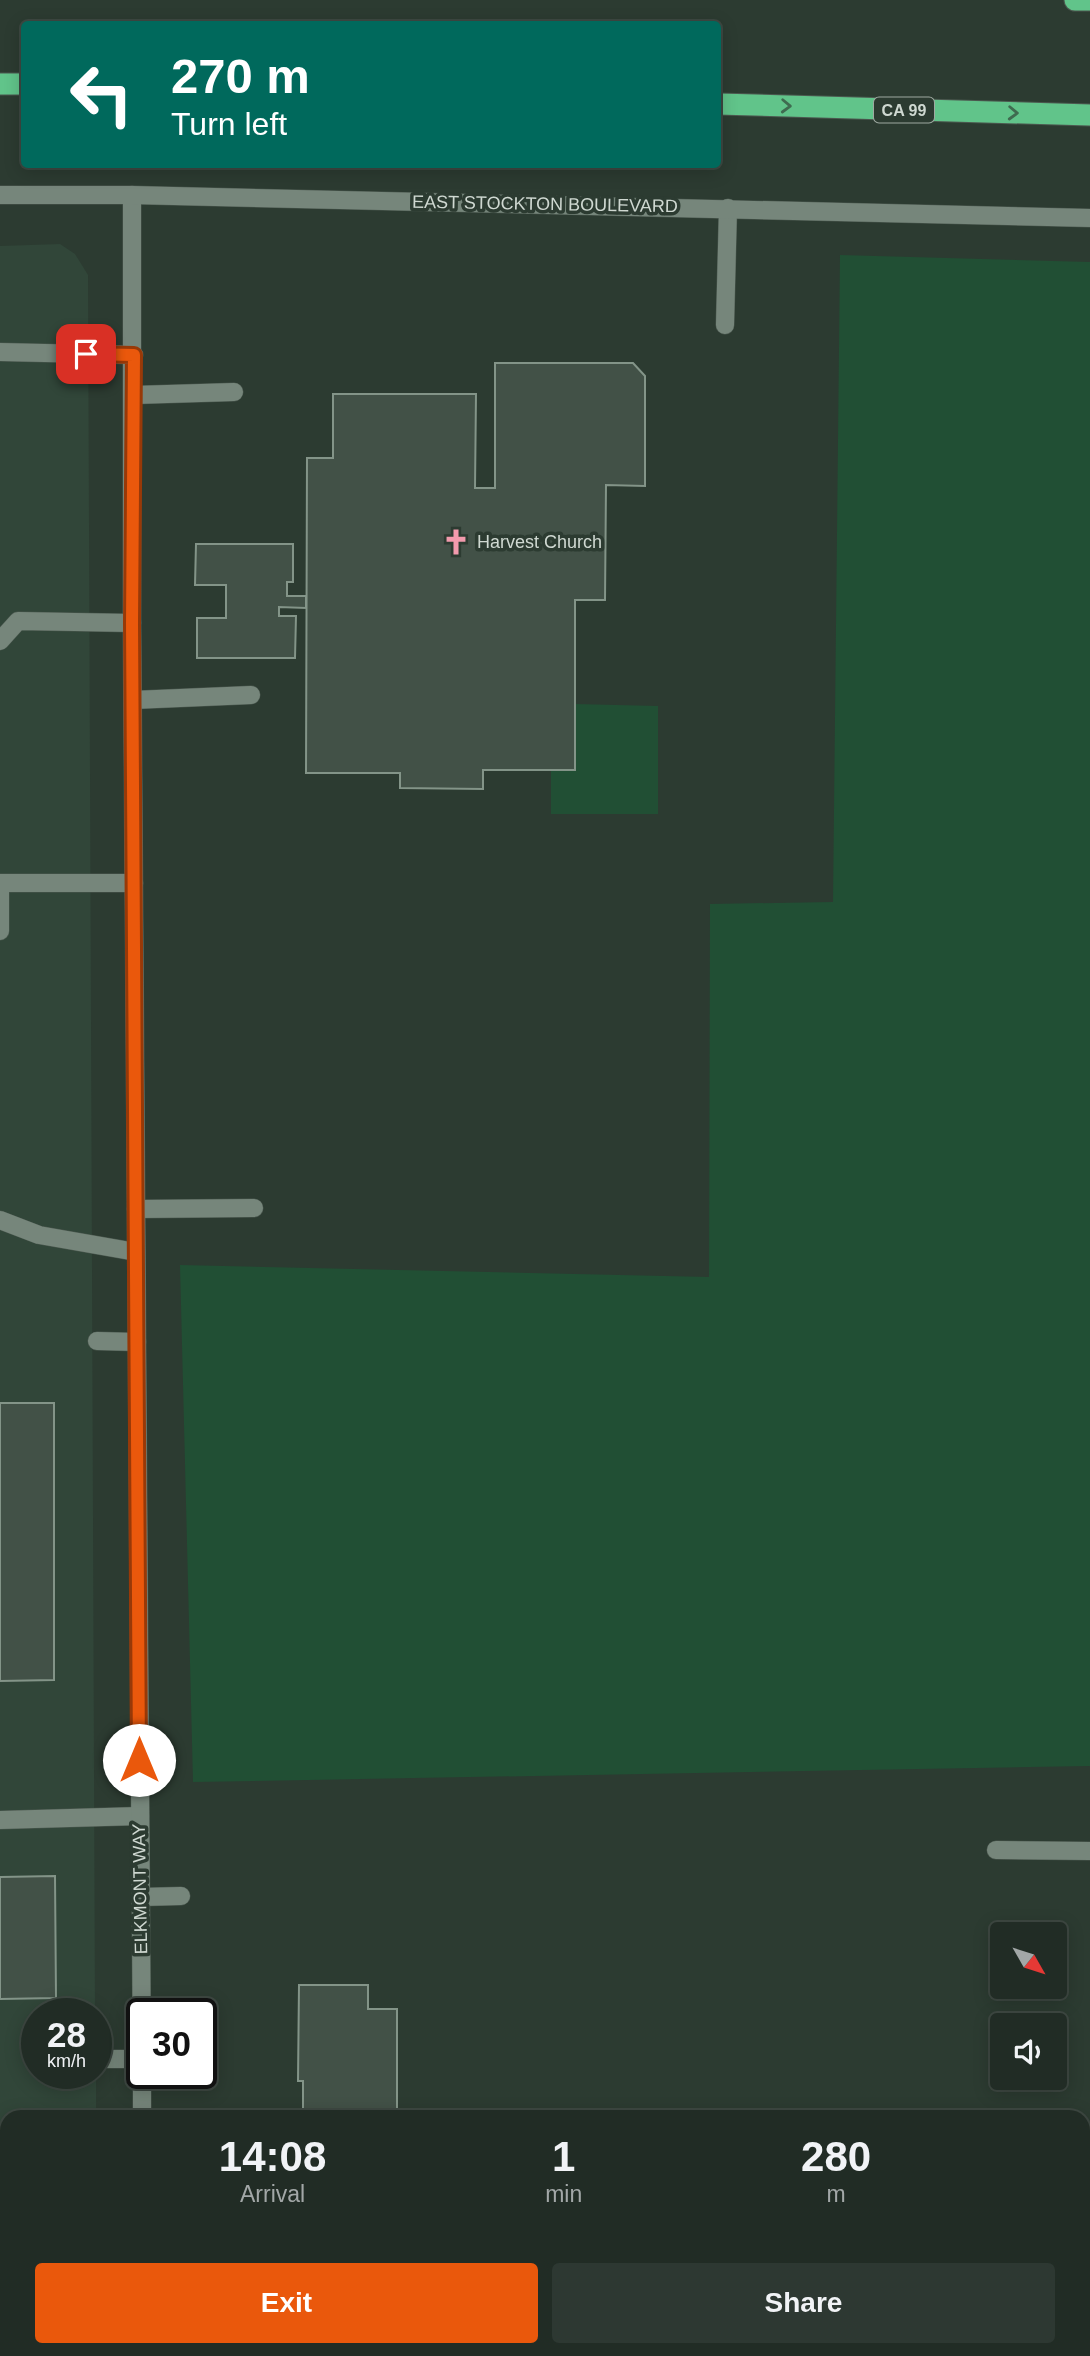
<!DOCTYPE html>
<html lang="en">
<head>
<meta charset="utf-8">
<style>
  :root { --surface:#212c25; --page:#2d3832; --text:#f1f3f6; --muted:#a2a7a7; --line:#3e4842; --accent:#ea580c }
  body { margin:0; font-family:Helvetica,sans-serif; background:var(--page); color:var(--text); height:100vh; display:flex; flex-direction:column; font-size:26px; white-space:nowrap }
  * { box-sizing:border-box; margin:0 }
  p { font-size:23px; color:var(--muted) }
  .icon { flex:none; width:38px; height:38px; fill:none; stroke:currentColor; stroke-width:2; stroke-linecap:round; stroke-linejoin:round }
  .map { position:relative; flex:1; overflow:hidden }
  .drawer { position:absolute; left:0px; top:2110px; width:1090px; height:247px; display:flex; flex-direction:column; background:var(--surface); border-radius:21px 21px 0 0; box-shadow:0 4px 18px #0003,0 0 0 2px var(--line) }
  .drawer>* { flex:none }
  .top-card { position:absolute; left:21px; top:21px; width:700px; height:147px; border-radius:7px; box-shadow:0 4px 18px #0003,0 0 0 2px var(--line); background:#00695c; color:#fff; overflow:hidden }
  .needle { width:46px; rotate:129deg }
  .fabs { position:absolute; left:990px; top:1922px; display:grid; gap:14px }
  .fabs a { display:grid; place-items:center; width:77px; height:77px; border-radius:7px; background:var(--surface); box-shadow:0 4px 18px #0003,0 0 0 2px var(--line); font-size:35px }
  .speed { position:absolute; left:21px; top:1998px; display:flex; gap:14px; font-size:35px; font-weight:700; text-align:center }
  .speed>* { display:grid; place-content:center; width:91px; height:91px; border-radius:50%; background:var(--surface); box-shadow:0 4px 18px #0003,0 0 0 2px var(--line); line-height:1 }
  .speed small { font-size:18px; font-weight:400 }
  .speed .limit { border:4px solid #111; border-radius:10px; background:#fff; color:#111 }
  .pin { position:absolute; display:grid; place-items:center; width:60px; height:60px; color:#fff; margin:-30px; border-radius:14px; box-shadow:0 4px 10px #0006 }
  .me { position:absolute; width:77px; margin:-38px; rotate:0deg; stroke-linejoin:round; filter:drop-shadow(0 0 5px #0008) }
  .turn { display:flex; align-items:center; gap:24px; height:147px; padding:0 35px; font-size:32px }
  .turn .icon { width:91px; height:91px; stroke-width:2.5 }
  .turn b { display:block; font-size:49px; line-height:60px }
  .eta { display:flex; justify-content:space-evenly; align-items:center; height:119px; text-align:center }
  .eta b { font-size:42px; font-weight:700; line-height:49px }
  .action { display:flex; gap:14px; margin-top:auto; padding:14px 35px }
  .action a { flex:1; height:80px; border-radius:7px; background:var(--accent); color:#fff; font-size:28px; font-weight:700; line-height:80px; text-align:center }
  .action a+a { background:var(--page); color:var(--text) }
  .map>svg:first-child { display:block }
  .built { fill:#314639 }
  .green { fill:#214f34 }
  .building { fill:#425147; stroke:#839488; stroke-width:2 }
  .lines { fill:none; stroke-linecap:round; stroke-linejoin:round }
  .service-casing { stroke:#4c5950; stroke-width:19 }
  .minor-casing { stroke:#4c5950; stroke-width:19 }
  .secondary-casing { stroke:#4c5950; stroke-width:19 }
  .motorway-casing { stroke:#4c5950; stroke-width:23 }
  .service { stroke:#76867b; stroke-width:18 }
  .minor { stroke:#76867b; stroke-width:18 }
  .secondary { stroke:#76867b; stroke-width:18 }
  .motorway { stroke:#61c48a; stroke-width:21 }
  .oneway { stroke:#3f6b50 }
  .route-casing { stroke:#983908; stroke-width:18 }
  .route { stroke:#ea580c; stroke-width:12 }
  .labels { text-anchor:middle; stroke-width:7; stroke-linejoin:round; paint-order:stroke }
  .shield { fill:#2c3b31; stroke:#9ea9a1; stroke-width:2 }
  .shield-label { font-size:16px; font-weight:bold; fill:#cfd8d1 }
  .street-label { font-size:18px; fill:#cfd8d1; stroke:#2c3b31 }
  .poi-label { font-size:18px; fill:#cfd8d1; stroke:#2c3b31; text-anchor:start }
</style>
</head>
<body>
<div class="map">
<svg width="1090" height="2356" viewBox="0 0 1090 2356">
  <rect width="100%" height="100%" fill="#2c3b31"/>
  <path class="built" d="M60 244 75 254 88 275 95 2014H37V2074H96V2117L7 2118V2350H97V2356H0V246Z"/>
  <path class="green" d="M840 255 1090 262V1766L193 1782 180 1265 709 1277 710 904 833 902Z
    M575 704 658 706V814H551V770L575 769Z"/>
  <path class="building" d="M495 363H633L645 376V486L606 485 605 600H575V770H483V789L400 788V773H306L307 458H333V394H476L475 488H495Z
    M196 544H293V582H287V596H306V608L279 607V616H296L295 658H197V618H226V585H195Z
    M0 1403H54V1680L0 1681Z
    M55 1876 56 1998 0 1999V1877Z
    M299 1985H368V2009H397V2118H303V2081H298Z
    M0 2128H7V2210H0Z
    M344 2350H424V2356H344Z
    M490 2350H686V2356H490Z"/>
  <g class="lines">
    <g class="service-casing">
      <path id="service" d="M725 325 728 208
        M0 352 134 355
        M134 395 234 392
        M0 641 18 621 132 623
        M133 700 251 695
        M0 883H134
        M0 931V883
        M136 1209 254 1208
        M0 1220 39 1235 136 1252
        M97 1341 137 1342
        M0 1820 140 1816
        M996 1850 1090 1851
        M141 1897 181 1896
        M101 2059H142
        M0 2310H7"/>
    </g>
    <g class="minor-casing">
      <path id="minor" d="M132 195V623L142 2070
        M142 2074V2118
        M143 2350V2356"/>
    </g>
    <g class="secondary-casing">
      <path id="secondary" d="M0 195H132L1090 218"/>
    </g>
    <g class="motorway-casing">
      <path id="motorway" d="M1075 0H1090
        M0 84H24
        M718 104 1090 115"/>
    </g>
    <use href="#service" class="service"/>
    <use href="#minor" class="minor"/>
    <use href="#secondary" class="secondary"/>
    <use href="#motorway" class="motorway"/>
  </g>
  <defs><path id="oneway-chevron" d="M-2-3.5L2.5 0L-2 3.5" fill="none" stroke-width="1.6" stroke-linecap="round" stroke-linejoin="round" transform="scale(1.75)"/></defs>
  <g class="oneway">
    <use href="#oneway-chevron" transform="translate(786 106) rotate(2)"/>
    <use href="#oneway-chevron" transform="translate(1013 113) rotate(2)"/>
  </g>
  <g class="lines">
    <g class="route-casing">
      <path id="route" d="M86 354 134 355 132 623 139 1760"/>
    </g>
    <use href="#route" class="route"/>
  </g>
  <defs>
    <g id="church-bare" transform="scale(2.1)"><path d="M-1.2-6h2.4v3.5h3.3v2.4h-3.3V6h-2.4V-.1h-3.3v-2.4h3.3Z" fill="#f29aad" stroke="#2c3b31" stroke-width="2.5" paint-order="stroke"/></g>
  </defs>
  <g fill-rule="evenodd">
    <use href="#church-bare" x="456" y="542"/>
  </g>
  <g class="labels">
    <rect class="shield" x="874" y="97.5" width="60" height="25" rx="5"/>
    <g class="shield-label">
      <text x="904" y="116">CA 99</text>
    </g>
    <g class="street-label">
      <text transform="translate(545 204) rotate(1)" y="6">EAST STOCKTON BOULEVARD</text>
      <text transform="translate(140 1889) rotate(-91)" y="6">ELKMONT WAY</text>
    </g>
    <g class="poi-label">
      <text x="477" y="548">Harvest Church</text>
    </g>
  </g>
</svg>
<div class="fabs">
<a><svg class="needle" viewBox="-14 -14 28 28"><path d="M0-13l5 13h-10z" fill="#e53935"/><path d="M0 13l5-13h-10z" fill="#a2a7a7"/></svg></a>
<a><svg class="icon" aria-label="sound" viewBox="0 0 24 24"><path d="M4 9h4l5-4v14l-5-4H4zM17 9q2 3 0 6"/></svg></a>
</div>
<div class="speed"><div>28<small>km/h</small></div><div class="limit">30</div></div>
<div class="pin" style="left:86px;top:354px;background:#d93025"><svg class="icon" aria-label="arrive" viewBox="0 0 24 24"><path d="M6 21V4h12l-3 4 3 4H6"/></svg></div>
<svg class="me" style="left:139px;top:1760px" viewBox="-20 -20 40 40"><circle r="19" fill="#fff"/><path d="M0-13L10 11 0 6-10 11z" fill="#ea580c"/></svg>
<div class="top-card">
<div class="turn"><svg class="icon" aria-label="left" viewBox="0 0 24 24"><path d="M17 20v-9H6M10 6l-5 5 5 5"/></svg><div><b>270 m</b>Turn left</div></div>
</div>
<section class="drawer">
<div class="eta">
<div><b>14:08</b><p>Arrival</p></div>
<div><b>1</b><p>min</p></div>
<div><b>280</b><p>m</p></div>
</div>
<div class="action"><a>Exit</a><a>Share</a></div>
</section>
</div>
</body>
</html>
